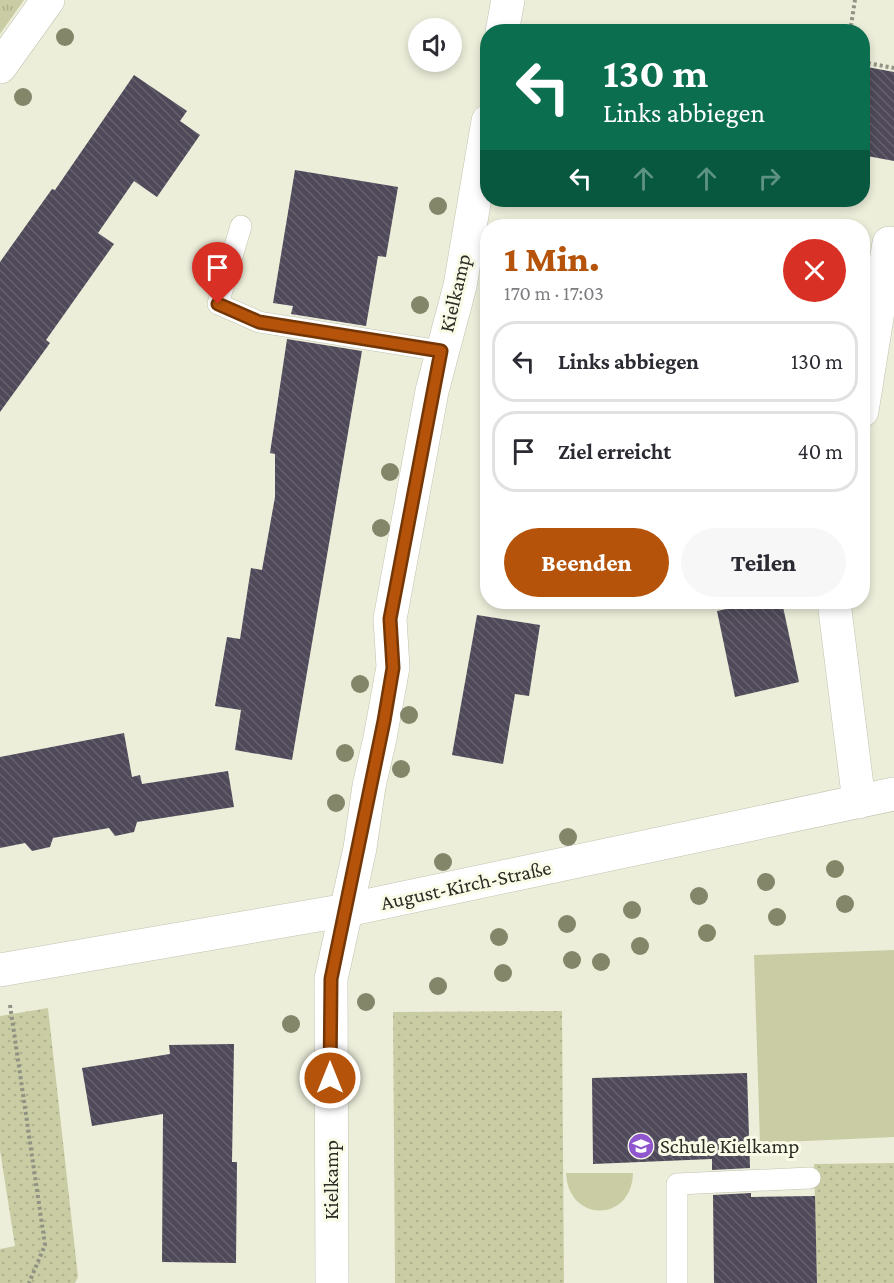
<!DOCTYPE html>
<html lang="de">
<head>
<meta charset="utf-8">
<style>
  :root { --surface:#fff; --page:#f7f7f7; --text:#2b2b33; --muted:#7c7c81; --line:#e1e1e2; --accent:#b45309 }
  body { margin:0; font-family:"Crimson Pro",serif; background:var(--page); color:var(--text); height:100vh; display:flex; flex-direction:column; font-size:22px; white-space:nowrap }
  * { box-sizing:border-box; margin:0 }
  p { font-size:20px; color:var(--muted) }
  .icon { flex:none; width:33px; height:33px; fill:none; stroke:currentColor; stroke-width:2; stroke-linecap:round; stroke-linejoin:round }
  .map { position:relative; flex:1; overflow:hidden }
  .drawer { position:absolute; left:480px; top:219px; width:390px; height:390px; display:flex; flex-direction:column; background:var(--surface); border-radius:24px; box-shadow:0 3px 9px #0003 }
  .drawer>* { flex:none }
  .top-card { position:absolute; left:480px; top:24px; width:390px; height:183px; border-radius:24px; box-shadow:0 3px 9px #0003; background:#0b6e4f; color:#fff; overflow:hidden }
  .fabs { position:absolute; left:408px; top:18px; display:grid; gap:12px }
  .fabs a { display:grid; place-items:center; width:54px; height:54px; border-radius:50%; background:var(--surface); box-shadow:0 3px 9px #0003; font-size:30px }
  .pin { position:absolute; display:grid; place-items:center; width:51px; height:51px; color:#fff; margin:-62px -26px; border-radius:50% 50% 50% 0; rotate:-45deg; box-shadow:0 0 6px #0007 }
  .pin .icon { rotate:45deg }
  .me { position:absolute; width:66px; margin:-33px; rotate:0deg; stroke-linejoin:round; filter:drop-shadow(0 0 4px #0008) }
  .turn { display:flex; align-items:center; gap:21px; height:126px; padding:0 24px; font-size:27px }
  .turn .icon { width:78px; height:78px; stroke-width:2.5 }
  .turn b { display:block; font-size:42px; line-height:51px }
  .lanes { display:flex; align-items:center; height:57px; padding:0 24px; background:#0003; justify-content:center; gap:30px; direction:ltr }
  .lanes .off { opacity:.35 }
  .round { display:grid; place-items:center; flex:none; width:63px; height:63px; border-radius:32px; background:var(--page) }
  .summary { display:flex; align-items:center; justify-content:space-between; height:102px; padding:0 24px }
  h1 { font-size:36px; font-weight:800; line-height:45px; color:var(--accent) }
  .cta { display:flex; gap:12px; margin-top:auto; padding:12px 24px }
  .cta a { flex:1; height:69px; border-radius:36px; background:var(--accent); color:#fff; font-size:24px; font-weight:800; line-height:69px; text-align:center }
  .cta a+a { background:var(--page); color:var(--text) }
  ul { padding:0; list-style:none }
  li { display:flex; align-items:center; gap:18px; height:81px; margin:0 12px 9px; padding:0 12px; border:3px solid var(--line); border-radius:24px }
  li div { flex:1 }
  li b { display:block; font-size:22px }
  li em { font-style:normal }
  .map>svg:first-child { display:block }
  .grass { fill:url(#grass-tufts) }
  .park { fill:url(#park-dots) }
  .pitch { fill:#cacda4 }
  .building { fill:url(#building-back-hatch) }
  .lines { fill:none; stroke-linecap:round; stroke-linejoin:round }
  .service-casing { stroke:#c1c3af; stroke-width:22 }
  .minor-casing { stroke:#c1c3af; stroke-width:34 }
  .secondary-casing { stroke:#c1c3af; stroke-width:34 }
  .path { stroke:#909283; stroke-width:4; stroke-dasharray:3 3; stroke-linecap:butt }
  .service { stroke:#fff; stroke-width:21 }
  .minor { stroke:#fff; stroke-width:33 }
  .secondary { stroke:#fff; stroke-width:33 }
  .tree { fill:#848669 }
  .route-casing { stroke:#753606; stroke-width:15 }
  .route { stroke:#b45309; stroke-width:10 }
  .labels { text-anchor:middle; stroke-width:6; stroke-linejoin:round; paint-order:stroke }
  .street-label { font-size:21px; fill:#2b2c24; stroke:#f9fbe7 }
  .poi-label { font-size:21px; fill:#2b2c24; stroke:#f9fbe7; text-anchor:start }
</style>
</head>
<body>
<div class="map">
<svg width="894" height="1283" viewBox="0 0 894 1283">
  <defs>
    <pattern id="grass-tufts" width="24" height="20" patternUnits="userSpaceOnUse" patternTransform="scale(1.5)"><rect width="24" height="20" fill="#cacda4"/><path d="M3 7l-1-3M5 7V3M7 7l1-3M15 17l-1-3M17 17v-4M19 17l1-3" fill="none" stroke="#aeb08d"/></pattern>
    <pattern id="park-dots" width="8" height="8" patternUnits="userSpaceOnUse" patternTransform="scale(1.5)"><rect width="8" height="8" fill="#cacda4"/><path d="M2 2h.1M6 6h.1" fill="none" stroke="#aeb08d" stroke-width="1.8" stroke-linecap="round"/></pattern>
    <pattern id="building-back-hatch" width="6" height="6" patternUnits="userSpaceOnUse" patternTransform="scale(1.5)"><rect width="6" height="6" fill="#4f4959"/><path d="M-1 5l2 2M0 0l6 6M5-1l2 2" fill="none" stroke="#65616d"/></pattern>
  </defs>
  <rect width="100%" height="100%" fill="#eceeda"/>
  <path class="grass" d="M0 0H24L0 34Z"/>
  <path class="park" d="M48 1008 78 1277 75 1283H0V1249L15 1246 0 1150V1016Z
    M562 1011 564 1283H395L393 1012Z
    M894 1163V1283H817L814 1164Z"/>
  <path class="pitch" d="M894 950V1137L760 1143 754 955Z
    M566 1173H633C632 1223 568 1223 566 1173Z"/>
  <path class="building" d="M867 67 894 72V161L862 155V92Z
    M134 75 187 111 180 121 200 135 157 197 134 181 98 233 114 244 46 340 50 343 0 412V262L52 189 55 190Z
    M295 170 398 187 386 257 378 256 366 326 291 314 293 306 273 303Z
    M287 339 362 351 292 760 235 750 241 710 215 706 227 637 240 639 251 568 262 570 275 497V454L270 453Z
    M760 602H782L799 682 735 697 717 611Z
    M477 615 540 625 529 696 515 694 503 764 452 755Z
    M124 733 132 777 140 775 142 784 228 771 234 807 137 822 134 832 115 836 109 828 53 838 50 847 32 851 25 843 0 848V757Z
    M234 1044 232 1162H237L236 1263 162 1262 163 1114 92 1126 82 1068 170 1054 169 1045Z
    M747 1073 750 1168 712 1170V1159L593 1164 592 1078Z
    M751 1193V1197L815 1196 817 1283H714L713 1195Z"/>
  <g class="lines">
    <g class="service-casing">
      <path id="service" d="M241 226 218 304 259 322 441 351
        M677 1283V1184L810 1178"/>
    </g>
    <g class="minor-casing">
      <path id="minor" d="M502 32 508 0
        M862 411 889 243
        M834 602 859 802
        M0 970 347 910 894 794
        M332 1283 331 979 360 848 369 786 380 738 393 667 390 619 432 391 460 286 488 121"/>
    </g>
    <g class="secondary-casing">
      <path id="secondary" d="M0 67 48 0"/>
    </g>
    <path class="path" d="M850 32 855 0
      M862 62 894 68
      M10 1005 45 1245 29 1283"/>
    <use href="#service" class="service"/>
    <use href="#minor" class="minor"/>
    <use href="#secondary" class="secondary"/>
  </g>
  <g class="tree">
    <circle cx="65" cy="37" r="9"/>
    <circle cx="23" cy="97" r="9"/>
    <circle cx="438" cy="206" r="9"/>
    <circle cx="420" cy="305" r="9"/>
    <circle cx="390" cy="472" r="9"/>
    <circle cx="381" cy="528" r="9"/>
    <circle cx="360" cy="684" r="9"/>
    <circle cx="409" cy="715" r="9"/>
    <circle cx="345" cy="753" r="9"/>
    <circle cx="401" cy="769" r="9"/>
    <circle cx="336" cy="803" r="9"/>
    <circle cx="568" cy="837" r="9"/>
    <circle cx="443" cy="862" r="9"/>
    <circle cx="835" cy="869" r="9"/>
    <circle cx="766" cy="882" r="9"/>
    <circle cx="699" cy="896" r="9"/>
    <circle cx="845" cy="904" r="9"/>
    <circle cx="632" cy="910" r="9"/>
    <circle cx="777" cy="917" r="9"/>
    <circle cx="567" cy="924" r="9"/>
    <circle cx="707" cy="933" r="9"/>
    <circle cx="499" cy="937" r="9"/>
    <circle cx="640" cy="946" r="9"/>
    <circle cx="572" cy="960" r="9"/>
    <circle cx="601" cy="962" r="9"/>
    <circle cx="503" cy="973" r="9"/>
    <circle cx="438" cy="986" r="9"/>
    <circle cx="366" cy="1002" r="9"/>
    <circle cx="291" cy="1024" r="9"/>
  </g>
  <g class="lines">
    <g class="route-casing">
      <path id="route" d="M218 304 259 322 441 351 390 619 393 668 384 721 331 979 330 1078"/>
    </g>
    <use href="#route" class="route"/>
  </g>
  <defs>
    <g id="school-disc" transform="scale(1.35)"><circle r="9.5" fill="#8f56cd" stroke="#f9fbe7"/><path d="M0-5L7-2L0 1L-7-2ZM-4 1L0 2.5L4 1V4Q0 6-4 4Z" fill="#fff"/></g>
  </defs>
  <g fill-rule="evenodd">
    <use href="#school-disc" x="641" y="1146"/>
  </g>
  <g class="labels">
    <g class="street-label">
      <text transform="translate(455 293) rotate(-77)" y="7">Kielkamp</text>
      <text transform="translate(466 885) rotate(-12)" y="7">August-Kirch-Straße</text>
      <text transform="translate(331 1180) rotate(-90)" y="7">Kielkamp</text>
    </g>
    <g class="poi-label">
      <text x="660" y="1153">Schule Kielkamp</text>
    </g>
  </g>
</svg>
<div class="fabs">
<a><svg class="icon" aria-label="sound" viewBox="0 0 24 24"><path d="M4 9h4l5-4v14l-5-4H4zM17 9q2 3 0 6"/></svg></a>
</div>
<div class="pin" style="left:218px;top:304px;background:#d93025"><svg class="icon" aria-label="arrive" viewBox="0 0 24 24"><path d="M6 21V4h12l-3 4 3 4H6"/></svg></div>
<svg class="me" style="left:330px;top:1078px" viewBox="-20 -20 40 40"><circle r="17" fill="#b45309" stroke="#fff" stroke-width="3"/><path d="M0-11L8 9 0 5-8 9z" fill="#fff"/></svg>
<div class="top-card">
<div class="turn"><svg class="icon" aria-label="left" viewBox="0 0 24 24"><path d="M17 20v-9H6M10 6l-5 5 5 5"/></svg><div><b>130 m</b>Links abbiegen</div></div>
<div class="lanes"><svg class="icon" aria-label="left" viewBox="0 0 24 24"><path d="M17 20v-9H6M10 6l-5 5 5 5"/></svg><svg class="icon off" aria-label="ahead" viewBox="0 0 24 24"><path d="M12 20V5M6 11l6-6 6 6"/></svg><svg class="icon off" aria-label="ahead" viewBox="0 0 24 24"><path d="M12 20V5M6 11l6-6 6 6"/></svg><svg class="icon off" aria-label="right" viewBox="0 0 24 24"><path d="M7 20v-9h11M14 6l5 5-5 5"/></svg></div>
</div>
<section class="drawer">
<div class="summary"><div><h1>1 Min.</h1><p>170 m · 17:03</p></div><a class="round" style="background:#d93025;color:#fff"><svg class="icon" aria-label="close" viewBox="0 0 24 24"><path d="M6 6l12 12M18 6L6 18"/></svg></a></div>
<ul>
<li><svg class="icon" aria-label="left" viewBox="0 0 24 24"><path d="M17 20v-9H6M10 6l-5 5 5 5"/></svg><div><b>Links abbiegen</b></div><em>130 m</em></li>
<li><svg class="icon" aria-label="arrive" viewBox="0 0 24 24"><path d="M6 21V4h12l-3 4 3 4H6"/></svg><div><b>Ziel erreicht</b></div><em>40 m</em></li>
</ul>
<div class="cta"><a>Beenden</a><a>Teilen</a></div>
</section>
</div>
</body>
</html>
